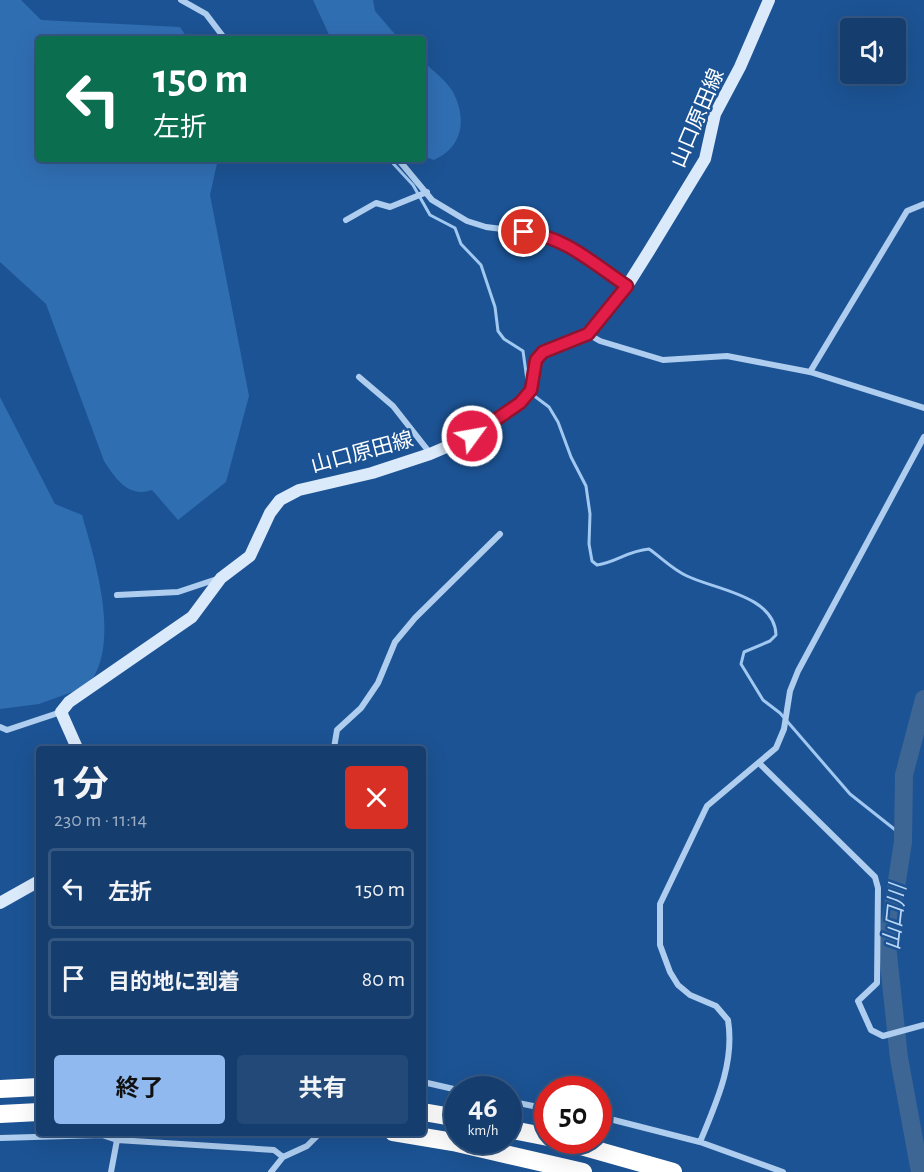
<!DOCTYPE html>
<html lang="ja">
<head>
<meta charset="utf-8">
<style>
  :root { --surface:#153e6f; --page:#224977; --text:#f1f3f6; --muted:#9daec3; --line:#345782; --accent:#90b9f0 }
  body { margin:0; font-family:"Alegreya Sans","Noto Sans JP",sans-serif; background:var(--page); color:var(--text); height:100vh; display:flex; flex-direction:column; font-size:22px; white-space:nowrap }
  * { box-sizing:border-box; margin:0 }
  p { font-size:20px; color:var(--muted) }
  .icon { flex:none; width:33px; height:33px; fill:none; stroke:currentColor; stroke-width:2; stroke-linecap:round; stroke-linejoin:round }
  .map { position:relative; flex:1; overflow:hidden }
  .side { position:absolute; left:36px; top:746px; width:390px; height:390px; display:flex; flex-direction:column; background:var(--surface); border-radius:6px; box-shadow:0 6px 24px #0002,0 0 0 2px var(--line) }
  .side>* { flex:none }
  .guide { position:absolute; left:36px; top:36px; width:390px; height:126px; border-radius:6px; box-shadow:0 6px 24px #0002,0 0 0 2px var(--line); background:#0b6e4f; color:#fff; overflow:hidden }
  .buttons { position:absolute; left:840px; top:18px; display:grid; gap:12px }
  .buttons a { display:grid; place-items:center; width:66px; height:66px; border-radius:6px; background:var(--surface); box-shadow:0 6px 24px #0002,0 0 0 2px var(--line); font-size:30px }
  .speed { position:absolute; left:444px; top:1076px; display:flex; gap:12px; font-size:30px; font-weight:700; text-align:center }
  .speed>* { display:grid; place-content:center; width:78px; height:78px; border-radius:50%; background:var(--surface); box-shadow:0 6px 24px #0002,0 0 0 2px var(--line); line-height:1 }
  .speed small { font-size:15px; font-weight:400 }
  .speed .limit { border:9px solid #d22; background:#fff; color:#111 }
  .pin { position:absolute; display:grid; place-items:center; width:51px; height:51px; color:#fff; margin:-26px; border:3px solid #fff; border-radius:50%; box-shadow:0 2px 6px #0007 }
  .me { position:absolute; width:66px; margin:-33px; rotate:58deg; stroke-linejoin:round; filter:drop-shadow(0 0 4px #0008) }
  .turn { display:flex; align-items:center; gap:21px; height:126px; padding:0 18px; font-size:27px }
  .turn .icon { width:78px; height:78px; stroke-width:2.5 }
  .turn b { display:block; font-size:42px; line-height:51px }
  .round { display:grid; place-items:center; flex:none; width:63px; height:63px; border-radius:6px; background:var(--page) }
  .headline { display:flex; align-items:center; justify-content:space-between; height:102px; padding:0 18px }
  h1 { font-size:36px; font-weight:700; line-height:45px }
  .button { display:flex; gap:12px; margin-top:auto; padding:12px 18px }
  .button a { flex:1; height:69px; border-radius:6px; background:var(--accent); color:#111; font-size:24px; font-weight:700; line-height:69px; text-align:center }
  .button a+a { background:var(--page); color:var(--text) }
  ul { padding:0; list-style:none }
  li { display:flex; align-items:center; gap:18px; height:81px; margin:0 12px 9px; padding:0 6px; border:3px solid var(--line); border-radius:6px }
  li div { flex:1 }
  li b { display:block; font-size:22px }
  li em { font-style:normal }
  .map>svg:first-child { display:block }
  .green { fill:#306eb2 }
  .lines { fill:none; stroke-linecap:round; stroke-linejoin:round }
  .stream { stroke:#a1c8f1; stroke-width:3 }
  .river { stroke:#3e6694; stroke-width:18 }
  .minor { stroke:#aecdef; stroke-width:6 }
  .secondary { stroke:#dbeafb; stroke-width:12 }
  .motorway { stroke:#fff; stroke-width:18 }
  .route-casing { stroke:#92132f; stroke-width:15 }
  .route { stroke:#e11d48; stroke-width:10 }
  .labels { text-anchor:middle; stroke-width:5; stroke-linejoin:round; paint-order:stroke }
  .street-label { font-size:21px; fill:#fff; stroke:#1c5394 }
  .water-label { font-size:22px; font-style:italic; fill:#bad7f6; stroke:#1c5394 }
</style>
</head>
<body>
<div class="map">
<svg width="924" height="1172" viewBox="0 0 924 1172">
  <rect width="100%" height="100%" fill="#1c5394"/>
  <path class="green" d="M0 0H21L41 20 180 27 188 39H39V159H218L210 195 249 396 226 482 178 520 152 490C128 498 116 479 104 461L46 304 0 262Z
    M313 0H373L375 11 399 39H331Z
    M423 61C433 71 446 80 453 92 467 119 463 147 434 160L423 156Z
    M0 397 55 504 82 515C95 560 123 648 86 687L39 704 0 709Z"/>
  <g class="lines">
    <path class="stream" d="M389 159 413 185 430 215 455 228 461 244 481 265 495 307 498 331 504 339 523 351 527 380
      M533 395 549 407 558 422 571 457 586 486 590 514 589 544 592 561 597 565C617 562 627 551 649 549 662 558 672 569 687 576 713 589 775 595 776 635L770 641 744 652 741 664 763 700 780 713 850 794 903 836"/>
    <path class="river" d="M920 1172 899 1058 887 945 903 842 904 775 924 699"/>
    <path class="minor" d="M181 0 206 14 225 39
      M398 159 432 200 467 221 486 227 543 234 563 242 627 286
      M346 220 376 203 390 207 427 192
      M588 334 600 341 663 360 727 356 810 372 924 408
      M810 372 907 211 924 204
      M359 377 393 406 430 453
      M117 595 178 592 217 579
      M0 727 7 730 61 712
      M334 748 337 730 361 708 378 683 395 642 415 618 500 534
      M759 763 875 877 878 888 877 983 858 1001 871 1030 883 1036 924 1025
      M423 1082 458 1090
      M508 1101 548 1109
      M598 1116 700 1142 783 1172
      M0 1138 102 1135 117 1140 274 1150 283 1157
      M700 1142C716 1103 735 1063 728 1020L716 1006 690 995 678 985 670 972 660 945V904L707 806 776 748 784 729 790 691 798 671 924 437
      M111 1172 117 1140
      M271 1172 283 1157 307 1146 317 1136"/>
    <path class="secondary" d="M77 748 61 712 69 702 192 617 221 578 250 556 270 513 280 500 299 490 372 473 430 454 472 436 520 403 531 390 536 360 543 352 588 334 627 286 649 251 705 159 715 114 740 67 769 0
      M0 903 39 881"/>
    <path class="motorway" d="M0 1089 39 1087
      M423 1112 458 1118
      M0 1114 39 1112
      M508 1129 548 1137
      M393 1132 453 1142 583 1172
      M560 1140 673 1172"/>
  </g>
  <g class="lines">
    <g class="route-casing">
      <path id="route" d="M472 436 520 403 531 390 536 360 543 352 588 334 627 286C594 264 564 236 524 232"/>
    </g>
    <use href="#route" class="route"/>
  </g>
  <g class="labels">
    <g class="street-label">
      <text transform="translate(697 118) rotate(-67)" y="7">山口原田線</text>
      <text transform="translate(362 452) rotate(-15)" y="7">山口原田線</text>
    </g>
    <g class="water-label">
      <text transform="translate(894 917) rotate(-84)" y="8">山口川</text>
    </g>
  </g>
</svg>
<div class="buttons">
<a><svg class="icon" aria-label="sound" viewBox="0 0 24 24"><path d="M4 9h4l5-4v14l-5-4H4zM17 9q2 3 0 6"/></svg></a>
</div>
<div class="speed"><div>46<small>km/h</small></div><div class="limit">50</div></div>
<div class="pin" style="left:524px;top:232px;background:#d93025"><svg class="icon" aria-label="arrive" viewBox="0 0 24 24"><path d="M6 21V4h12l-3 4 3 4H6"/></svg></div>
<svg class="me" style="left:472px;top:436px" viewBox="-20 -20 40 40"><circle r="17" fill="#e11d48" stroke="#fff" stroke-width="3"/><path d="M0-11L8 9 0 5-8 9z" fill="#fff"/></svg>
<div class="guide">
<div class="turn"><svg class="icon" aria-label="left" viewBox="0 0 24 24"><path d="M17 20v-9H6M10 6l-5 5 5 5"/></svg><div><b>150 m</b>左折</div></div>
</div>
<section class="side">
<div class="headline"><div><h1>1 分</h1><p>230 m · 11:14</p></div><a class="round" style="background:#d93025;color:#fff"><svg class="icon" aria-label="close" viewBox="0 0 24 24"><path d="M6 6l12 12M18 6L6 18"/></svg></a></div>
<ul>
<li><svg class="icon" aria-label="left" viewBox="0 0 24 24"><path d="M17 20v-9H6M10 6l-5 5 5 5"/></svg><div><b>左折</b></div><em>150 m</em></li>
<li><svg class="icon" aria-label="arrive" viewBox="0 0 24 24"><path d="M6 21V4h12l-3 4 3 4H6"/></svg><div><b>目的地に到着</b></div><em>80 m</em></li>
</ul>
<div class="button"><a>終了</a><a>共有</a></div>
</section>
</div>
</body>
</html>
